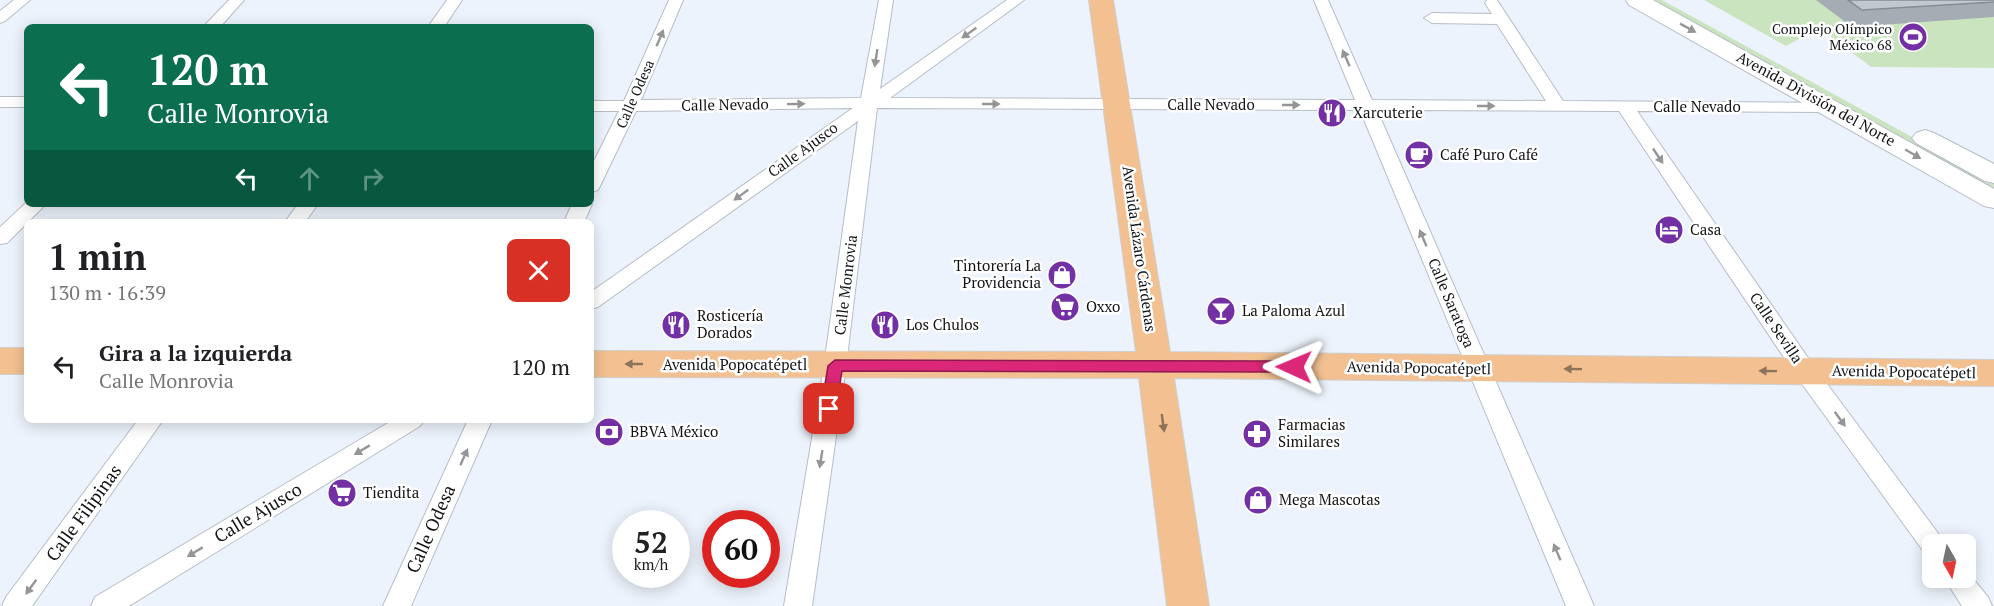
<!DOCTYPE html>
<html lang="es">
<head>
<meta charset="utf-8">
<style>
  :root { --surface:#fff; --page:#f6f6f6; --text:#202124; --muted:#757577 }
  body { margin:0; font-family:"PT Serif",serif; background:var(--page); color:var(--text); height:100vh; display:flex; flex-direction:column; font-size:22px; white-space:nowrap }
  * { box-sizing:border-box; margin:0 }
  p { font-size:20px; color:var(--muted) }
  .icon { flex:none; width:33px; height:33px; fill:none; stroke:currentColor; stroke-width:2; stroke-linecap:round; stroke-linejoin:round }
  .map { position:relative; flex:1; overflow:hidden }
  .details { position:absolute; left:24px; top:219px; width:570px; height:204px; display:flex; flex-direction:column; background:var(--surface); border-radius:9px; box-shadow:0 3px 15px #0003 }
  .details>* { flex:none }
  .top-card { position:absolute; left:24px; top:24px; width:570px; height:183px; border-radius:9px; box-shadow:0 3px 15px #0003; background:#0b6e4f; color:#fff; overflow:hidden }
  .needle { width:39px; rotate:171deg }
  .tools { position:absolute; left:1922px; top:534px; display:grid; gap:12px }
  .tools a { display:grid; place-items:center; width:54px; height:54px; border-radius:9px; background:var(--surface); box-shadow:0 3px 15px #0003; font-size:30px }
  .speed { position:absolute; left:612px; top:510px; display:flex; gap:12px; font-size:30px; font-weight:700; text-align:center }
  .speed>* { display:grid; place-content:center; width:78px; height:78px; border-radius:50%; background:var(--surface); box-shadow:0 3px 15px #0003; line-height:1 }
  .speed small { font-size:15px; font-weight:400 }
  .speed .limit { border:9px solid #d22; background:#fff; color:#111 }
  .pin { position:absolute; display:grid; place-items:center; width:51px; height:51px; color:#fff; margin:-26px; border-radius:12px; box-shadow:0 3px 9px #0006 }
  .me { position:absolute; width:66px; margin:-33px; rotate:271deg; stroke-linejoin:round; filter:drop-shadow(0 0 4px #0008) }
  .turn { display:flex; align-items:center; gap:21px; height:126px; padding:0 24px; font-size:27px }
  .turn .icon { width:78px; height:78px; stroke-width:2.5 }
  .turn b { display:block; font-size:42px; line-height:51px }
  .lanes { display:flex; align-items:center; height:57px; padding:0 24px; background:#0003; justify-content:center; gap:30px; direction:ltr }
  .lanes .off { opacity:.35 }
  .round { display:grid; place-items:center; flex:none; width:63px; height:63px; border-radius:9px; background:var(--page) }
  .headline { display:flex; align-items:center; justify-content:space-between; height:102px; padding:0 24px }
  h1 { font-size:36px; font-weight:700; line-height:45px }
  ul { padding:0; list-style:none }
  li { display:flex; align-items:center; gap:18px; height:90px; padding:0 24px }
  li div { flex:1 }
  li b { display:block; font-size:22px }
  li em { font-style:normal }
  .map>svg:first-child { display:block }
  .green { fill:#cbe4c0 }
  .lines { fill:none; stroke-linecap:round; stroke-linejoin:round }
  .street-casing { stroke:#b7bdc5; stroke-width:2 }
  .secondary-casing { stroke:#b7bdc5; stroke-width:2 }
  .primary-casing { stroke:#d0d0d1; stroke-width:2 }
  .street { fill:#fff; fill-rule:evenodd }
  .secondary { fill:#fff; fill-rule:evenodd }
  .primary { fill:#f2c091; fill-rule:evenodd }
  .wall { fill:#a6acb3 }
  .building { fill:#c1c8d0; stroke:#878c92; stroke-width:1.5 }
  .oneway { fill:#949597 }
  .oneway2 { fill:#8d735a }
  .route { fill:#db2777; stroke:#8e194d; stroke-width:1.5 }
  .labels { text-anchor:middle; stroke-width:5; stroke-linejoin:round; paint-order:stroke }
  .far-poi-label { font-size:14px; fill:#121417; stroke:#fff; text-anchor:end }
  .far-street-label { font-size:14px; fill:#121417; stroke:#fff }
  .street-label { font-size:15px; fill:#121417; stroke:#fff }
  .poi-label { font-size:15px; fill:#121417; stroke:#fff; text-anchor:start }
  .near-street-label { font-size:18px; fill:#121417; stroke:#fff }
</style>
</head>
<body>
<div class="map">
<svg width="1994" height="606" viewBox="0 0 1994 606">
  <rect width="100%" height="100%" fill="#edf3fc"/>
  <path class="green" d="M1647 0H1662L1994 182V190Z
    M1704 0H1994V68L1871 67 1820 28 1786 46Z"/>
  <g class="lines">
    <g class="street-casing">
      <path id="street" d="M14 0H30L5 21 0 23V11Z
        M229 0H244L220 27H203Z
        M447 0H462L444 27H428Z
        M669 0H683L641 100 861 98 879 0H893L880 89 1007 0H1024L890 98 1355 100 1314 0H1328L1372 100 1546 101 1497 24 1432 23 1424 18 1432 13 1492 14 1485 3 1487 0H1497L1563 101 1838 103 1841 107 1838 111 1832 112 1637 111 1813 365 1946 544H1932V555L1924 552 1797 377 1619 111 1377 110 1594 606H1566L1360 110 877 108 846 366 812 606H784L824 366 858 121 598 307 591 309V292L853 108 636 111 600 186 598 190 591 192V167L619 111H591V101H624Z
        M0 97H27V107H0Z
        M27 202V204H46L7 243 0 244V227Z
        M298 204H318L305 222H285Z
        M572 204H592L584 222H564Z
        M138 420H163L32 606H2L6 597Z
        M393 420H424L420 426 129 606H91L95 597Z
        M468 420H492L411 606H383Z
        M1965 569 1988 597 1992 606H1962L1944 578H1965Z"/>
    </g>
    <g class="secondary-casing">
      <path id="secondary" d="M1626 0H1653L1994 189V208L1984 206 1629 5Z
        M1925 130 1934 133 1994 164V183L1985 181 1916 143 1912 138 1916 133Z"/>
    </g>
    <g class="primary-casing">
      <path id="primary" d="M1089 0H1113L1170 352 1994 360V386L1174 378 1209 606H1167L1139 378 591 377V351L1136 352Z
        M0 348H27V374H0Z"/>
    </g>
    <use href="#street" class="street"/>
    <use href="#secondary" class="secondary"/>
    <use href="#primary" class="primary"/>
  </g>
  <path class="wall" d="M1816 0H1994V17L1852 27Z"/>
  <path class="building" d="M1848 0H1994V2L1862 10Z"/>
  <defs><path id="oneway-solid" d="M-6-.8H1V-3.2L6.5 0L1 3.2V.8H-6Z" transform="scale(1.5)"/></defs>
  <g class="oneway">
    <use href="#oneway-solid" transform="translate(1688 28) rotate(29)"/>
    <use href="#oneway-solid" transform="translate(969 33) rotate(145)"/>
    <use href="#oneway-solid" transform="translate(660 38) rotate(-67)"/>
    <use href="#oneway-solid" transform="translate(876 58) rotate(99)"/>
    <use href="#oneway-solid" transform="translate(1346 58) rotate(-114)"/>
    <use href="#oneway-solid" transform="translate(796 104) rotate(-1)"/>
    <use href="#oneway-solid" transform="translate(991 104)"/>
    <use href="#oneway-solid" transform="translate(1291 105)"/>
    <use href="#oneway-solid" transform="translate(1486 106)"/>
    <use href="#oneway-solid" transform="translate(1913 154) rotate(30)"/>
    <use href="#oneway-solid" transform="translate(1658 156) rotate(56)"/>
    <use href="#oneway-solid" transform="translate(741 195) rotate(144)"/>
    <use href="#oneway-solid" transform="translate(1423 238) rotate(-113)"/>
    <use href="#oneway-solid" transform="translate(1840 419) rotate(54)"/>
    <use href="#oneway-solid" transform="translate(362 450) rotate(149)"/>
    <use href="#oneway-solid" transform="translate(464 457) rotate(-66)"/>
    <use href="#oneway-solid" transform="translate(821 459) rotate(99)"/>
    <use href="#oneway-solid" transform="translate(195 552) rotate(149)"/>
    <use href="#oneway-solid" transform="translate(1557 552) rotate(-113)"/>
    <use href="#oneway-solid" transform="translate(31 587) rotate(126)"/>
  </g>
  <g class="oneway2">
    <use href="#oneway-solid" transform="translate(634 364) rotate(-180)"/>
    <use href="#oneway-solid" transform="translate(1573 369) rotate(-179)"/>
    <use href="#oneway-solid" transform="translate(1768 371) rotate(-179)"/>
    <use href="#oneway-solid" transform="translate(1163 423) rotate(82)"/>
  </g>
  <path class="route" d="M835 360 1294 361 1301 367 1294 372 842 371 836 409 834 413H823L821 409 828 366Z"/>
  <defs>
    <g id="stadium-disc" transform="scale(1.5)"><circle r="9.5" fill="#7330a5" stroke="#fff"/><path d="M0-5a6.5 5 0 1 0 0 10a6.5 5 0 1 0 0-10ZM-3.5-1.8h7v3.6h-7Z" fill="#fff"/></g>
    <g id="restaurant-disc" transform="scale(1.5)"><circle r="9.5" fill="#7330a5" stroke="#fff"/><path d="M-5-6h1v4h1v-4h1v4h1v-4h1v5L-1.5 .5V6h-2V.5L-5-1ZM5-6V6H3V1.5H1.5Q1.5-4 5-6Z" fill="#fff"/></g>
    <g id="cafe-disc" transform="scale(1.5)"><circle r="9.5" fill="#7330a5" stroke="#fff"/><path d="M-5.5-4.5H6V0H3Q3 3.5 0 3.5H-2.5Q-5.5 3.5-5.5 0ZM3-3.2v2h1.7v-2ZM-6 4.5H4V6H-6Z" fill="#fff"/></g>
    <g id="hotel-disc" transform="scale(1.5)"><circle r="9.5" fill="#7330a5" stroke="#fff"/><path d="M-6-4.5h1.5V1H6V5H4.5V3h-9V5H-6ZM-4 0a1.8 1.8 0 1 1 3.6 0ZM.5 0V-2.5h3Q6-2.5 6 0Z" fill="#fff"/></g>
    <g id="shop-disc" transform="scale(1.5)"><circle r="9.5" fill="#7330a5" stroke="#fff"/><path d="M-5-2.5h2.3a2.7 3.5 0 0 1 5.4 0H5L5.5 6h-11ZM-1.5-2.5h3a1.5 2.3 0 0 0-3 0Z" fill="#fff"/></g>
    <g id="supermarket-disc" transform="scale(1.5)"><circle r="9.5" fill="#7330a5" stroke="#fff"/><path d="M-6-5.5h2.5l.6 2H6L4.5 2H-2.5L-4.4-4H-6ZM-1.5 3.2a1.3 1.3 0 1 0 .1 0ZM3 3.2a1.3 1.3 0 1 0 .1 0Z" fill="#fff"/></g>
    <g id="bar-disc" transform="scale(1.5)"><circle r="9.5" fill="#7330a5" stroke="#fff"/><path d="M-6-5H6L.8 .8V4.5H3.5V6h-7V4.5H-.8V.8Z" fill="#fff"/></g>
    <g id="bank-disc" transform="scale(1.5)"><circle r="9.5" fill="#7330a5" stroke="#fff"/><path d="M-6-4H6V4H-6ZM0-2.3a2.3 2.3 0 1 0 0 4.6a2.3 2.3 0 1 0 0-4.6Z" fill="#fff"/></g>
    <g id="pharmacy-disc" transform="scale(1.5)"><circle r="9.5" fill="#7330a5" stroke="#fff"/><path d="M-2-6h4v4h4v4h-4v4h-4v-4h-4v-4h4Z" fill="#fff"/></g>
  </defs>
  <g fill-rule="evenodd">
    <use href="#stadium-disc" x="1913" y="37"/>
    <use href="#restaurant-disc" x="1332" y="113"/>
    <use href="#cafe-disc" x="1419" y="155"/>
    <use href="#hotel-disc" x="1669" y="230"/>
    <use href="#shop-disc" x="1062" y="275"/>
    <use href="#supermarket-disc" x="1065" y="307"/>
    <use href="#bar-disc" x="1221" y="311"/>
    <use href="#restaurant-disc" x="676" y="325"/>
    <use href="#restaurant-disc" x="885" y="325"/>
    <use href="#bank-disc" x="609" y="432"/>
    <use href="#pharmacy-disc" x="1257" y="434"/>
    <use href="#supermarket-disc" x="342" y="493"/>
    <use href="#shop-disc" x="1258" y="500"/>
  </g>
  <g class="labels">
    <g class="far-poi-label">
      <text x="1892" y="34">Complejo Olímpico<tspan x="1892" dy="16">México 68</tspan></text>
    </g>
    <g class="far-street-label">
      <text transform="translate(635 94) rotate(-66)" y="5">Calle Odesa</text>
    </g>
    <g class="street-label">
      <text transform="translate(1816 99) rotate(29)" y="5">Avenida División del Norte</text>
      <text transform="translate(725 105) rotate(-1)" y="5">Calle Nevado</text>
      <text x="1211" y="110">Calle Nevado</text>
      <text x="1697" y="112">Calle Nevado</text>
      <text transform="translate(803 150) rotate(-36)" y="5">Calle Ajusco</text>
      <text transform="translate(1139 249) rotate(82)" y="5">Avenida Lázaro Cárdenas</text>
      <text transform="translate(846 285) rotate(-83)" y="5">Calle Monrovia</text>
      <text transform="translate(1451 303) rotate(67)" y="5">Calle Saratoga</text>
      <text transform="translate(1776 328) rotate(56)" y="5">Calle Sevilla</text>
      <text x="735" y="370">Avenida Popocatépetl</text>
      <text transform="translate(1419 368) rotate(1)" y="5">Avenida Popocatépetl</text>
      <text transform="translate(1904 372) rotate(1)" y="5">Avenida Popocatépetl</text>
    </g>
    <g class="poi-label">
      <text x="1353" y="118">Xarcuterie</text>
      <text x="1440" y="160">Café Puro Café</text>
      <text x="1690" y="235">Casa</text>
      <text x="1041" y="271" text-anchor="end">Tintorería La<tspan x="1041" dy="17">Providencia</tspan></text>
      <text x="1086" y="312">Oxxo</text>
      <text x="1242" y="316">La Paloma Azul</text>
      <text x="697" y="321">Rosticería<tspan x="697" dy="17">Dorados</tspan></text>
      <text x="906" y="330">Los Chulos</text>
      <text x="1278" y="430">Farmacias<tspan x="1278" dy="17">Similares</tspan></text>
      <text x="630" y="437">BBVA México</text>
      <text x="363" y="498">Tiendita</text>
      <text x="1279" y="505">Mega Mascotas</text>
    </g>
    <g class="near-street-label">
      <text transform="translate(84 513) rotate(-54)" y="6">Calle Filipinas</text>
      <text transform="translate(258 513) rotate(-31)" y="6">Calle Ajusco</text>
      <text transform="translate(431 529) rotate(-66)" y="6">Calle Odesa</text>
    </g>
  </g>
</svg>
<div class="tools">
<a><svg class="needle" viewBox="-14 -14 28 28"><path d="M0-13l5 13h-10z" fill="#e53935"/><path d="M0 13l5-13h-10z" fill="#757577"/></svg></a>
</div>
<div class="speed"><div>52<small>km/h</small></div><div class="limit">60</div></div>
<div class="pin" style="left:829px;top:409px;background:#d93025"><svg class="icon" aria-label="arrive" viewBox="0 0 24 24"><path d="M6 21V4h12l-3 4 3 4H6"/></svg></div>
<svg class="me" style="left:1294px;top:367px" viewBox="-20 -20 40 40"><path d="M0-17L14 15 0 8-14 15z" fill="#db2777" stroke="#fff" stroke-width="4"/></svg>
<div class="top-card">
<div class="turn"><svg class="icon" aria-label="left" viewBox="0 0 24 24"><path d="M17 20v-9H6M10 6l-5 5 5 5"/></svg><div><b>120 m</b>Calle Monrovia</div></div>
<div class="lanes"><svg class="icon" aria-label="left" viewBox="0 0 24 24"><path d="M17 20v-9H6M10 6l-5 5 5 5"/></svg><svg class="icon off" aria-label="ahead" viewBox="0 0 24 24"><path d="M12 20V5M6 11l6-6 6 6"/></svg><svg class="icon off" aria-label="right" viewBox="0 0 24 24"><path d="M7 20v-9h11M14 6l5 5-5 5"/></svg></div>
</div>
<section class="details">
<div class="headline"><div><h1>1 min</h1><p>130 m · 16:39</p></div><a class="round" style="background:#d93025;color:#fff"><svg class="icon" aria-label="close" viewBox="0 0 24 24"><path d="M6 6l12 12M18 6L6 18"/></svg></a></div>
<ul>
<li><svg class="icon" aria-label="left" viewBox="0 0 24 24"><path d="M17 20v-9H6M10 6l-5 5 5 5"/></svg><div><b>Gira a la izquierda</b><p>Calle Monrovia</p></div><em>120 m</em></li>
</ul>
</section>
</div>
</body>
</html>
